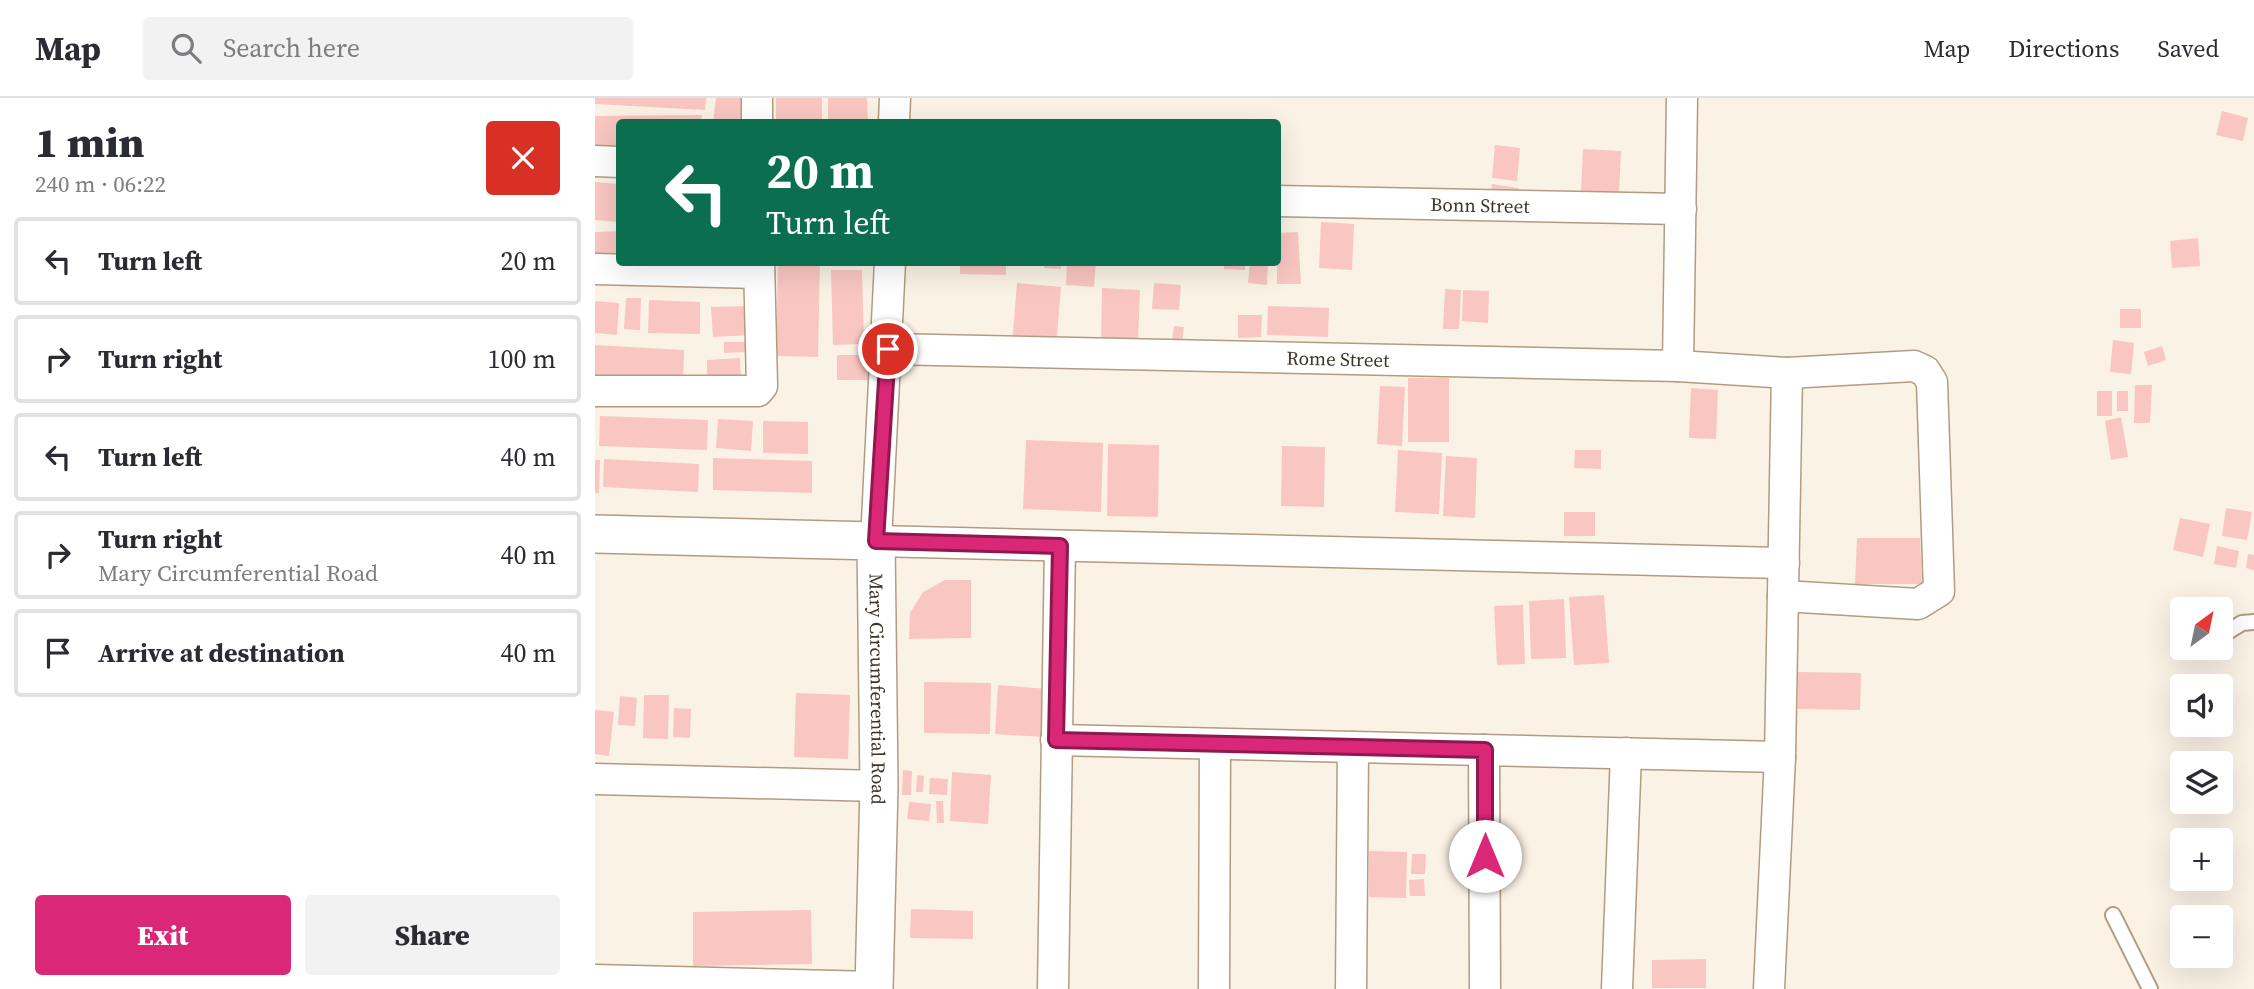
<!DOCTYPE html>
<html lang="en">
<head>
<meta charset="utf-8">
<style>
  :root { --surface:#fff; --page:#f2f2f3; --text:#2b2b33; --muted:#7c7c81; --line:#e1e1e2; --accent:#db2777 }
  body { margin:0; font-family:"Source Serif 4",serif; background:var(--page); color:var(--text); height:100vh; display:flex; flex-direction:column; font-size:26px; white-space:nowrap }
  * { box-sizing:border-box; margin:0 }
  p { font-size:23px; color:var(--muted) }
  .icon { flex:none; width:38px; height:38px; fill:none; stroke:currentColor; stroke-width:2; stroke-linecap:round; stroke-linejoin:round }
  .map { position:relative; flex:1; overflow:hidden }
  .panel { display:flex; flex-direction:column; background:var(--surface); width:595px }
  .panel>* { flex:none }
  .guide { position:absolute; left:21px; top:21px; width:665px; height:147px; border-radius:7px; box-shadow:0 7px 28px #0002; background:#0b6e4f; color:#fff; overflow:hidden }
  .needle { width:46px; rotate:33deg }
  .tools { position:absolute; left:1575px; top:499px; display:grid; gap:14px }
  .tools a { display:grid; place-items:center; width:63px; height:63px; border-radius:7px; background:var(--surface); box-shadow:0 7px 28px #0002; font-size:35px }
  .pin { position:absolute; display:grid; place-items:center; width:60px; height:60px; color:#fff; margin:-30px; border:4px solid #fff; border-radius:50%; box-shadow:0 2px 7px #0007 }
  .me { position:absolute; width:77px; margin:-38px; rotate:0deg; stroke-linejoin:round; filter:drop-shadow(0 0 5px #0008) }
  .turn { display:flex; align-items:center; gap:24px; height:147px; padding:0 35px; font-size:32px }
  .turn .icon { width:91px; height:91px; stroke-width:2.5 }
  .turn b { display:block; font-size:49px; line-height:60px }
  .round { display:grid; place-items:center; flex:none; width:74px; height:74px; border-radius:7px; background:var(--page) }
  .head { display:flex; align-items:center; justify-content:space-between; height:119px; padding:0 35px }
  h1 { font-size:42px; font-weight:800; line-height:52px }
  .cta { display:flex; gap:14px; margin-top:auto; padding:14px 35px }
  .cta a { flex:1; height:80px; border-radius:7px; background:var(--accent); color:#fff; font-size:28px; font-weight:800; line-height:80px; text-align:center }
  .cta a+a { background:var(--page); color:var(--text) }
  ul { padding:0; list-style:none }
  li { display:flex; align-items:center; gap:21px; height:88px; margin:0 14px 10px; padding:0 21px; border:4px solid var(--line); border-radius:7px }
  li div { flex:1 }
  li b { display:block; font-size:26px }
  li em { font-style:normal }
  header { display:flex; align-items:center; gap:42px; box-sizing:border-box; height:98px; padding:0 35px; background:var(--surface); border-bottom:2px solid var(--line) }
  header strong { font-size:33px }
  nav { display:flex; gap:38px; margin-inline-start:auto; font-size:24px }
  .search { width:490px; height:63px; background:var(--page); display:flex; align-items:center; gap:18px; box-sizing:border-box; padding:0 24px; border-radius:7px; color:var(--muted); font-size:26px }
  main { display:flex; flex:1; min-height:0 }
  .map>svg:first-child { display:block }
  .building { fill:#f9c6c2 }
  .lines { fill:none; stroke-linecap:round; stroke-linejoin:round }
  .service-casing { stroke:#b19c80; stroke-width:18 }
  .minor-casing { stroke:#b19c80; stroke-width:33 }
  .tertiary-casing { stroke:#b19c80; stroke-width:40 }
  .service { stroke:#fff; stroke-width:14 }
  .minor { stroke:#fff; stroke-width:30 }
  .tertiary { stroke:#fff; stroke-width:37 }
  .route-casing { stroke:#8e194d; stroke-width:18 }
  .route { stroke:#db2777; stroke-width:12 }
  .labels { text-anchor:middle; stroke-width:5; stroke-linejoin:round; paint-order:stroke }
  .street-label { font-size:19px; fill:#3d3428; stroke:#fbf2e6 }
</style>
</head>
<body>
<header>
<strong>Map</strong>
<div class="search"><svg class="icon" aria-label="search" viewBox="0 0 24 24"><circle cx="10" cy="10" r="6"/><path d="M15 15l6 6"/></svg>Search here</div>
<nav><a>Map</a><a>Directions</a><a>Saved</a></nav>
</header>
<main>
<section class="panel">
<div class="head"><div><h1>1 min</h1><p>240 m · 06:22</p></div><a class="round" style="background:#d93025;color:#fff"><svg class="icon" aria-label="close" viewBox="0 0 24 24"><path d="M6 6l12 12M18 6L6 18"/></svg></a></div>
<ul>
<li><svg class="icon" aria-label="left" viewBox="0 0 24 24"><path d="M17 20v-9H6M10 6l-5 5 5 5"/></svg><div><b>Turn left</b></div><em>20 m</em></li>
<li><svg class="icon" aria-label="right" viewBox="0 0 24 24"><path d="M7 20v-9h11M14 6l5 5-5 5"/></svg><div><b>Turn right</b></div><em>100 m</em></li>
<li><svg class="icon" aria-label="left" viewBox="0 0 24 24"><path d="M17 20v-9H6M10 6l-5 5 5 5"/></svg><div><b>Turn left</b></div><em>40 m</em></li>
<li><svg class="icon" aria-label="right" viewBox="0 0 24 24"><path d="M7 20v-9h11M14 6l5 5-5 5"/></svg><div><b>Turn right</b><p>Mary Circumferential Road</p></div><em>40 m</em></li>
<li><svg class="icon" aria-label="arrive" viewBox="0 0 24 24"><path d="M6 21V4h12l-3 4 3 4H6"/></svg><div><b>Arrive at destination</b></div><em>40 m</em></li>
</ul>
<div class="cta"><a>Exit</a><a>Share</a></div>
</section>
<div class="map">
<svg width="1659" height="891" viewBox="0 0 1659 891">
  <rect width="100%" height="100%" fill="#fbf2e6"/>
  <path class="building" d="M0 0H111L110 12 0 6Z
    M121 0H150L148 24H118Z
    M181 0H227V24H181Z
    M233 0H272L273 24H233Z
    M1627 13 1653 20 1648 43 1621 37Z
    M107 17 106 24H24V51H0V18Z
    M900 47 925 50 922 83 897 80Z
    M988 51 1026 53 1024 95 986 93Z
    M0 84 24 86V124L0 122Z
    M897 86 924 90 922 100 896 96Z
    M726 124 759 126 757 172 724 170Z
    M24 133V160L0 161V134Z
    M703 134 706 186H682V135Z
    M1603 140 1605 168 1577 170 1575 143Z
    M183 164H225L223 259 181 258Z
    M365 164H411V177L365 176Z
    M450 164H466V171L449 170Z
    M472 164H501L499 189 471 187Z
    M629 164H650V172L629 171Z
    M655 164H673L672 187 653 185Z
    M236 172H267L269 246 238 247Z
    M422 185 466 189 461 250 417 246Z
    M559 185 586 187 584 212 557 211Z
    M507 190 545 192 543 245 506 243Z
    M850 191 866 192 864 231H848Z
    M868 192 894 193 893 225 867 223Z
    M31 200H46L45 232 29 231Z
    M54 202 105 204V236L53 235Z
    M0 203 24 205 22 237 0 235Z
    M154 208 156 237 118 239 116 209Z
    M673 208 734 210 733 239 672 237Z
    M1525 211H1546V230H1525Z
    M643 217H667L666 239 643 240Z
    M579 228 589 229 587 244 577 243Z
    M1518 242 1539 245 1536 276 1515 274Z
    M129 244H154V254L129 255Z
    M0 247 89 252 88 286 0 282Z
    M1567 248 1571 262 1553 268 1549 254Z
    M242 257H275V282H242Z
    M145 260 146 288 112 289V262Z
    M813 280H854V344H813Z
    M1540 287H1557L1555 325H1539Z
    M785 288 810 289 807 348 782 346Z
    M1096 290 1123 292 1121 341 1094 340Z
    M1502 293H1517V318H1502Z
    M1522 293H1533V313H1522Z
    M5 318 113 322 112 352 4 348Z
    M1526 319 1533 359 1516 362 1510 323Z
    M123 321 158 323 156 353 121 350Z
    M168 323 213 324V356L168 355Z
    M431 342 508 345 506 414 428 411Z
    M513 346 564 347 563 419 512 418Z
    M687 348 730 349 729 409 686 408Z
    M803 352 847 355 844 416 800 414Z
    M980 352H1006V371L979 370Z
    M851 358 882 360 880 420 848 418Z
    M118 360 217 363V395L118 392Z
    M9 361 104 366 103 394 8 389Z
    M0 362H5L4 395H0Z
    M1631 410 1657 414 1652 442 1627 438Z
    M969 414H1000V438H969Z
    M1585 420 1615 426 1608 459 1578 452Z
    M1262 440H1325L1327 486H1260Z
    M1622 448 1644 453 1641 470 1619 466Z
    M1653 456 1659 457V472L1651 470Z
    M350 482H376V540L314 541 315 515 328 494Z
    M1009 497 1014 565 979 567 974 499Z
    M969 501 971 560 936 561 934 503Z
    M928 507 930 566 902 567 899 508Z
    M1203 574 1266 575 1265 612 1203 611Z
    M329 584 396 585 395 636 329 635Z
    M403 587 453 591 450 639 400 636Z
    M201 595 255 597 253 661 199 659Z
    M49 597H74L73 641 48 640Z
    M25 598 42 600 40 628 23 627Z
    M79 610 96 611 95 640 78 639Z
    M0 612 19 614 14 658 0 656Z
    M308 672 317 673 316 697H307Z
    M357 674 396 677 393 726 355 723Z
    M322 677 329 678 328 694H321Z
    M335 680 353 681 352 697 334 696Z
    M341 703H348L349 725H342Z
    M314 704 336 706 334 723 312 721Z
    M774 753 812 754 811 800 774 799Z
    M817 756H831L830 776H816Z
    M829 781 830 798H815L814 782Z
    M316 811 378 813V841L315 840Z
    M216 812 217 866 98 868V814Z
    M1111 861V890H1057V862Z"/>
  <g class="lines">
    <g class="service-casing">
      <path id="service" d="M1626 538 1647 525 1659 524
        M1607 550H1608
        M1518 817 1555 891"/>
    </g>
    <g class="minor-casing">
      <g id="minor">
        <path d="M162 24V0"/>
        <path d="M299 24 300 0"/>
        <path d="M0 63 24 64"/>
        <path id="s1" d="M682 103 1086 111"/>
        <path d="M295 164 281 443 1189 465"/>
        <path d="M0 171 164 175"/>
        <path id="s2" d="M293 251 1083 268 1192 275 1319 268 1330 273 1337 284 1344 493 1323 506 1188 498"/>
        <path d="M1083 268 1087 0"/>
        <path d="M0 293H163L167 288 164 164"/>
        <path d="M461 642 1185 659"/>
        <path d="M889 652 890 891"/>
        <path d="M0 681 284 688"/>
        <path d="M0 882 279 889"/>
        <path d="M458 891 465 448"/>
        <path d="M619 891 620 646"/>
        <path d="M756 891 758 649"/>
        <path d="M1022 891 1031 655"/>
        <path d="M1174 891 1185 659 1192 275"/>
      </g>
    </g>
    <g class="tertiary-casing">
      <g id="tertiary">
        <path id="s3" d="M0 436 281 443 284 688 279 891"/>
      </g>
    </g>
    <use href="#service" class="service"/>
    <use href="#minor" class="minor"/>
    <use href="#tertiary" class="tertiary"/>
  </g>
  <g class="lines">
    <g class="route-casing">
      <path id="route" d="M293 251 281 443 465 448 461 642 890 652V758"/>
    </g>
    <use href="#route" class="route"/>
  </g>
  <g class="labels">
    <g class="street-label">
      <text dy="7" stroke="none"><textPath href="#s1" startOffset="203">Bonn Street</textPath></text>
      <text dy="7" stroke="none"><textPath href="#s2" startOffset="450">Rome Street</textPath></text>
      <text dy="7" stroke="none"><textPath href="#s3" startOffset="429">Mary Circumferential Road</textPath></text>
    </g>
  </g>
</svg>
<div class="tools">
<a><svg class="needle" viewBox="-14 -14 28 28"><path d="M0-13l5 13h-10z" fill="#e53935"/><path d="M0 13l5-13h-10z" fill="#7c7c81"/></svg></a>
<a><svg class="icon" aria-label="sound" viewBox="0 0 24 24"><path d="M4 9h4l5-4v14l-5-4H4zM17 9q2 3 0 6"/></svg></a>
<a><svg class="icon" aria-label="layers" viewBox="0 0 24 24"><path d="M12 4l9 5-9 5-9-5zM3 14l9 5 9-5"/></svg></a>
<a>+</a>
<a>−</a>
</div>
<div class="pin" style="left:293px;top:251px;background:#d93025"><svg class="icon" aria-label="arrive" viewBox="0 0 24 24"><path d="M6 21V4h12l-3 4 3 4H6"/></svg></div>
<svg class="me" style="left:890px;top:758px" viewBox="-20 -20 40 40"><circle r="19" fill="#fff"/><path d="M0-13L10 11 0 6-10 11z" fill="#db2777"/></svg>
<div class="guide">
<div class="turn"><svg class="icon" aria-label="left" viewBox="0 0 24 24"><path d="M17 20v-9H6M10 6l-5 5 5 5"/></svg><div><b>20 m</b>Turn left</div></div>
</div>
</div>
</main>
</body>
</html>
